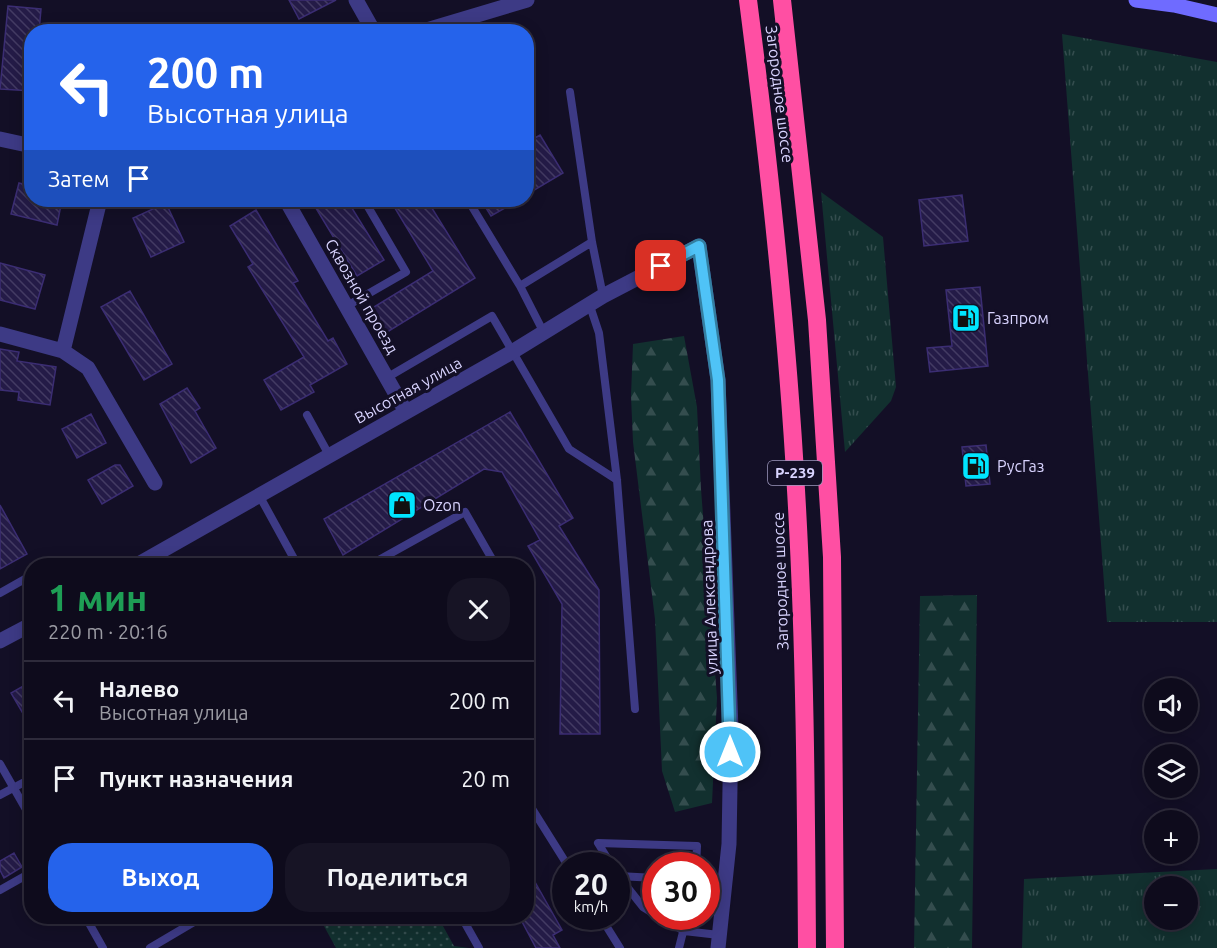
<!DOCTYPE html>
<html lang="ru">
<head>
<meta charset="utf-8">
<style>
  :root { --surface:#0e0b1c; --page:#171425; --text:#f1f3f6; --muted:#9b9ba3; --line:#2e2b3b; --accent:#2563eb }
  body { margin:0; font-family:Ubuntu,sans-serif; background:var(--page); color:var(--text); height:100vh; display:flex; flex-direction:column; font-size:22px; white-space:nowrap }
  * { box-sizing:border-box; margin:0 }
  p { font-size:20px; color:var(--muted) }
  .icon { flex:none; width:33px; height:33px; fill:none; stroke:currentColor; stroke-width:2; stroke-linecap:round; stroke-linejoin:round }
  .map { position:relative; flex:1; overflow:hidden }
  .panel { position:absolute; left:24px; top:558px; width:510px; height:366px; display:flex; flex-direction:column; background:var(--surface); border-radius:24px; box-shadow:0 3px 15px #0003,0 0 0 2px var(--line) }
  .panel>* { flex:none }
  .top-card { position:absolute; left:24px; top:24px; width:510px; height:183px; border-radius:24px; box-shadow:0 3px 15px #0003,0 0 0 2px var(--line); background:#2563eb; color:#fff; overflow:hidden }
  .tools { position:absolute; left:1144px; top:678px; display:grid; gap:12px }
  .tools a { display:grid; place-items:center; width:54px; height:54px; border-radius:50%; background:var(--surface); box-shadow:0 3px 15px #0003,0 0 0 2px var(--line); font-size:30px }
  .speed { position:absolute; left:552px; top:852px; display:flex; gap:12px; font-size:30px; font-weight:700; text-align:center }
  .speed>* { display:grid; place-content:center; width:78px; height:78px; border-radius:50%; background:var(--surface); box-shadow:0 3px 15px #0003,0 0 0 2px var(--line); line-height:1 }
  .speed small { font-size:15px; font-weight:400 }
  .speed .limit { border:9px solid #d22; background:#fff; color:#111 }
  .pin { position:absolute; display:grid; place-items:center; width:51px; height:51px; color:#fff; margin:-26px; border-radius:12px; box-shadow:0 3px 9px #0006 }
  .me { position:absolute; width:66px; margin:-33px; rotate:0deg; stroke-linejoin:round; filter:drop-shadow(0 0 4px #0008) }
  .turn { display:flex; align-items:center; gap:21px; height:126px; padding:0 24px; font-size:27px }
  .turn .icon { width:78px; height:78px; stroke-width:2.5 }
  .turn b { display:block; font-size:42px; line-height:51px }
  .then { display:flex; align-items:center; height:57px; padding:0 24px; background:#0003; gap:12px; font-size:22px }
  .round { display:grid; place-items:center; flex:none; width:63px; height:63px; border-radius:24px; background:var(--page) }
  .headline { display:flex; align-items:center; justify-content:space-between; height:102px; padding:0 24px }
  h1 { font-size:36px; font-weight:600; line-height:45px; color:#1e9e55 }
  .cta { display:flex; gap:12px; margin-top:auto; padding:12px 24px }
  .cta a { flex:1; height:69px; border-radius:24px; background:var(--accent); color:#fff; font-size:24px; font-weight:600; line-height:69px; text-align:center }
  .cta a+a { background:var(--page); color:var(--text) }
  ul { padding:0; list-style:none }
  li { display:flex; align-items:center; gap:18px; height:78px; padding:0 24px; border-top:2px solid var(--line) }
  li div { flex:1 }
  li b { display:block; font-size:22px }
  li em { font-style:normal }
  .map>svg:first-child { display:block }
  .grass { fill:url(#grass-tufts); fill-rule:evenodd }
  .forest { fill:url(#forest-firs) }
  .park { fill:url(#park-dots) }
  .building { fill:url(#building-back-hatch); stroke:#3b2d73; stroke-width:1.5 }
  .lines { fill:none; stroke-linecap:round; stroke-linejoin:round }
  .lane { stroke:#3d3a85; stroke-width:8 }
  .street { stroke:#3d3a85; stroke-width:15 }
  .secondary { stroke:#6f6bff; stroke-width:15 }
  .highway { stroke:#ff4fa3; stroke-width:18 }
  .route-casing { stroke:#337fa1; stroke-width:15 }
  .route { stroke:#4fc3f7; stroke-width:10 }
  .labels { text-anchor:middle; stroke-width:6; stroke-linejoin:round; paint-order:stroke }
  .shield { fill:#130f26; stroke:#9e99be; stroke-width:1.5 }
  .shield-label { font-size:15px; font-weight:bold; fill:#d9d4ff }
  .street-label { font-size:16px; fill:#d9d4ff; stroke:#130f26 }
  .poi-label { font-size:16px; fill:#d9d4ff; stroke:#130f26; text-anchor:start }
</style>
</head>
<body>
<div class="map">
<svg width="1217" height="948" viewBox="0 0 1217 948">
  <defs>
    <pattern id="grass-tufts" width="24" height="20" patternUnits="userSpaceOnUse" patternTransform="scale(1.5)"><rect width="24" height="20" fill="#12302f"/><path d="M3 7l-1-3M5 7V3M7 7l1-3M15 17l-1-3M17 17v-4M19 17l1-3" fill="none" stroke="#344d4e"/></pattern>
    <pattern id="forest-firs" width="22" height="20" patternUnits="userSpaceOnUse" patternTransform="scale(1.5)"><rect width="22" height="20" fill="#12302f"/><path d="M5 1l3.5 6h-7zM16 11l3.5 6h-7z" fill="#344d4e"/></pattern>
    <pattern id="park-dots" width="8" height="8" patternUnits="userSpaceOnUse" patternTransform="scale(1.5)"><rect width="8" height="8" fill="#12302f"/><path d="M2 2h.1M6 6h.1" fill="none" stroke="#344d4e" stroke-width="1.8" stroke-linecap="round"/></pattern>
    <pattern id="building-back-hatch" width="6" height="6" patternUnits="userSpaceOnUse" patternTransform="scale(1.5)"><rect width="6" height="6" fill="#241b47"/><path d="M-1 5l2 2M0 0l6 6M5-1l2 2" fill="none" stroke="#433b63"/></pattern>
  </defs>
  <rect width="100%" height="100%" fill="#130f26"/>
  <path class="grass" d="M1062 34 1217 62V622H1107Z
    M821 192 883 237 896 387 891 401 845 452Z
    M1217 869V948H1022L1024 879ZM1155 886H1188V920H1155Z"/>
  <path class="forest" d="M684 336 697 407 701 489 717 698 712 803 675 812 662 771 655 619 633 442 631 396 633 344Z
    M977 595 972 948H914L920 596Z"/>
  <path class="park" d="M319 917H438L454 946 469 948H336Z"/>
  <path class="building" d="M289 0H336L299 19Z
    M8 6 41 9 39 32H32V91L0 89Z
    M540 135 563 173 526 195V143Z
    M19 183 32 186V200H62L57 225 11 214Z
    M962 195 968 241 924 246 919 200Z
    M311 200H347L384 260 357 276Z
    M390 200H427L475 278 384 334 369 310 433 271Z
    M481 200H519L491 216Z
    M166 203 184 242 151 257 133 218Z
    M256 210 298 281 293 283 328 341 333 338 347 364 310 385 314 392 281 410 264 380 304 357 248 267 253 264 230 226Z
    M0 263 45 275 35 309 0 300Z
    M980 287 988 366 930 372 927 348 952 346 946 290Z
    M130 291 172 364 144 380 101 307Z
    M0 349 19 352 17 361 56 367 50 405 18 400 19 392 0 390Z
    M187 388 200 408 195 411 216 448 191 463 160 404Z
    M510 412 573 518 559 526 599 590 600 734H560L562 604 528 546 540 540 502 472 484 469 343 555 324 519Z
    M91 414 106 443 77 458 62 429Z
    M986 445 990 484 966 486 962 447Z
    M115 465H120L133 486 102 504 88 480Z
    M0 505 27 554 0 569Z
    M32 681V729L11 693Z
    M14 853 22 867 4 878 0 870V861Z
    M526 866 562 930 553 935 560 948H536L519 916H526Z"/>
  <g class="lines">
    <path class="lane" d="M570 92 592 242 603 296
      M468 200 520 286
      M347 306 406 272 364 200
      M590 306 599 333 617 480 635 709
      M544 333 520 286 592 242
      M388 377 492 316 569 449 617 480
      M307 415 329 455
      M259 495 298 566
      M49 566 56 562 58 566
      M368 566 465 512 496 566
      M0 593 32 575
      M526 618V710
      M0 764 32 820
      M0 795 32 778
      M526 799 568 866
      M612 866 598 843 697 846 696 866
      M616 873 643 907 656 915
      M618 876 656 878
      M0 890 32 872
      M85 916 103 948
      M461 916 479 948
      M600 916 620 948
      M659 916 684 931 719 935
      M150 948 199 919 197 916
      M679 948 687 916"/>
    <path class="street" d="M356 0 374 32
      M420 32 527 0
      M0 139 32 146
      M286 200 406 412
      M0 334 63 351 88 368 155 483
      M63 351 100 200
      M135 566 512 352 603 296 699 246 718 380 731 729 729 844 718 948
      M0 641 32 624"/>
    <path class="secondary" d="M1136 0 1174 5 1217 15"/>
    <path class="highway" d="M748 0C769 163 787 326 796 490 805 642 806 795 807 948
      M782 0 817 320 832 557 835 948"/>
  </g>
  <g class="lines">
    <g class="route-casing">
      <path id="route" d="M661 266 699 246 718 380 730 752"/>
    </g>
    <use href="#route" class="route"/>
  </g>
  <defs>
    <g id="fuel-square" transform="scale(1.5)"><rect x="-9" y="-9" width="18" height="18" rx="4" fill="#00e5ff" stroke="#130f26"/><path d="M-5.5-6h7V0h2V4h1.3V-2.5L3-4.5l.8-.8L6-3V5H2.5V1h-1V6h-7ZM-4.2-4.7v3.2H.2V-4.7Z" fill="#111"/></g>
    <g id="shop-square" transform="scale(1.5)"><rect x="-9" y="-9" width="18" height="18" rx="4" fill="#00e5ff" stroke="#130f26"/><path d="M-5-2.5h2.3a2.7 3.5 0 0 1 5.4 0H5L5.5 6h-11ZM-1.5-2.5h3a1.5 2.3 0 0 0-3 0Z" fill="#111"/></g>
  </defs>
  <g fill-rule="evenodd">
    <use href="#fuel-square" x="966" y="318"/>
    <use href="#fuel-square" x="976" y="466"/>
    <use href="#shop-square" x="402" y="505"/>
  </g>
  <g class="labels">
    <rect class="shield" x="768" y="461" width="54" height="24" rx="4.5"/>
    <g class="shield-label">
      <text x="795" y="478">Р-239</text>
    </g>
    <g class="street-label">
      <text transform="translate(780 94) rotate(83)" y="6">Загородное шоссе</text>
      <text transform="translate(362 296) rotate(60)" y="6">Сквозной проезд</text>
      <text transform="translate(408 390) rotate(-29)" y="6">Высотная улица</text>
      <text transform="translate(780 581) rotate(-92)" y="6">Загородное шоссе</text>
      <text transform="translate(709 597) rotate(-92)" y="6">улица Александрова</text>
    </g>
    <g class="poi-label">
      <text x="987" y="324">Газпром</text>
      <text x="997" y="472">РусГаз</text>
      <text x="423" y="511">Ozon</text>
    </g>
  </g>
</svg>
<div class="tools">
<a><svg class="icon" aria-label="sound" viewBox="0 0 24 24"><path d="M4 9h4l5-4v14l-5-4H4zM17 9q2 3 0 6"/></svg></a>
<a><svg class="icon" aria-label="layers" viewBox="0 0 24 24"><path d="M12 4l9 5-9 5-9-5zM3 14l9 5 9-5"/></svg></a>
<a>+</a>
<a>−</a>
</div>
<div class="speed"><div>20<small>km/h</small></div><div class="limit">30</div></div>
<div class="pin" style="left:661px;top:266px;background:#d93025"><svg class="icon" aria-label="arrive" viewBox="0 0 24 24"><path d="M6 21V4h12l-3 4 3 4H6"/></svg></div>
<svg class="me" style="left:730px;top:752px" viewBox="-20 -20 40 40"><circle r="17" fill="#4fc3f7" stroke="#fff" stroke-width="3"/><path d="M0-11L8 9 0 5-8 9z" fill="#fff"/></svg>
<div class="top-card">
<div class="turn"><svg class="icon" aria-label="left" viewBox="0 0 24 24"><path d="M17 20v-9H6M10 6l-5 5 5 5"/></svg><div><b>200 m</b>Высотная улица</div></div>
<div class="then">Затем<svg class="icon" aria-label="arrive" viewBox="0 0 24 24"><path d="M6 21V4h12l-3 4 3 4H6"/></svg></div>
</div>
<section class="panel">
<div class="headline"><div><h1>1 мин</h1><p>220 m · 20:16</p></div><a class="round"><svg class="icon" aria-label="close" viewBox="0 0 24 24"><path d="M6 6l12 12M18 6L6 18"/></svg></a></div>
<ul>
<li><svg class="icon" aria-label="left" viewBox="0 0 24 24"><path d="M17 20v-9H6M10 6l-5 5 5 5"/></svg><div><b>Налево</b><p>Высотная улица</p></div><em>200 m</em></li>
<li><svg class="icon" aria-label="arrive" viewBox="0 0 24 24"><path d="M6 21V4h12l-3 4 3 4H6"/></svg><div><b>Пункт назначения</b></div><em>20 m</em></li>
</ul>
<div class="cta"><a>Выход</a><a>Поделиться</a></div>
</section>
</div>
</body>
</html>
